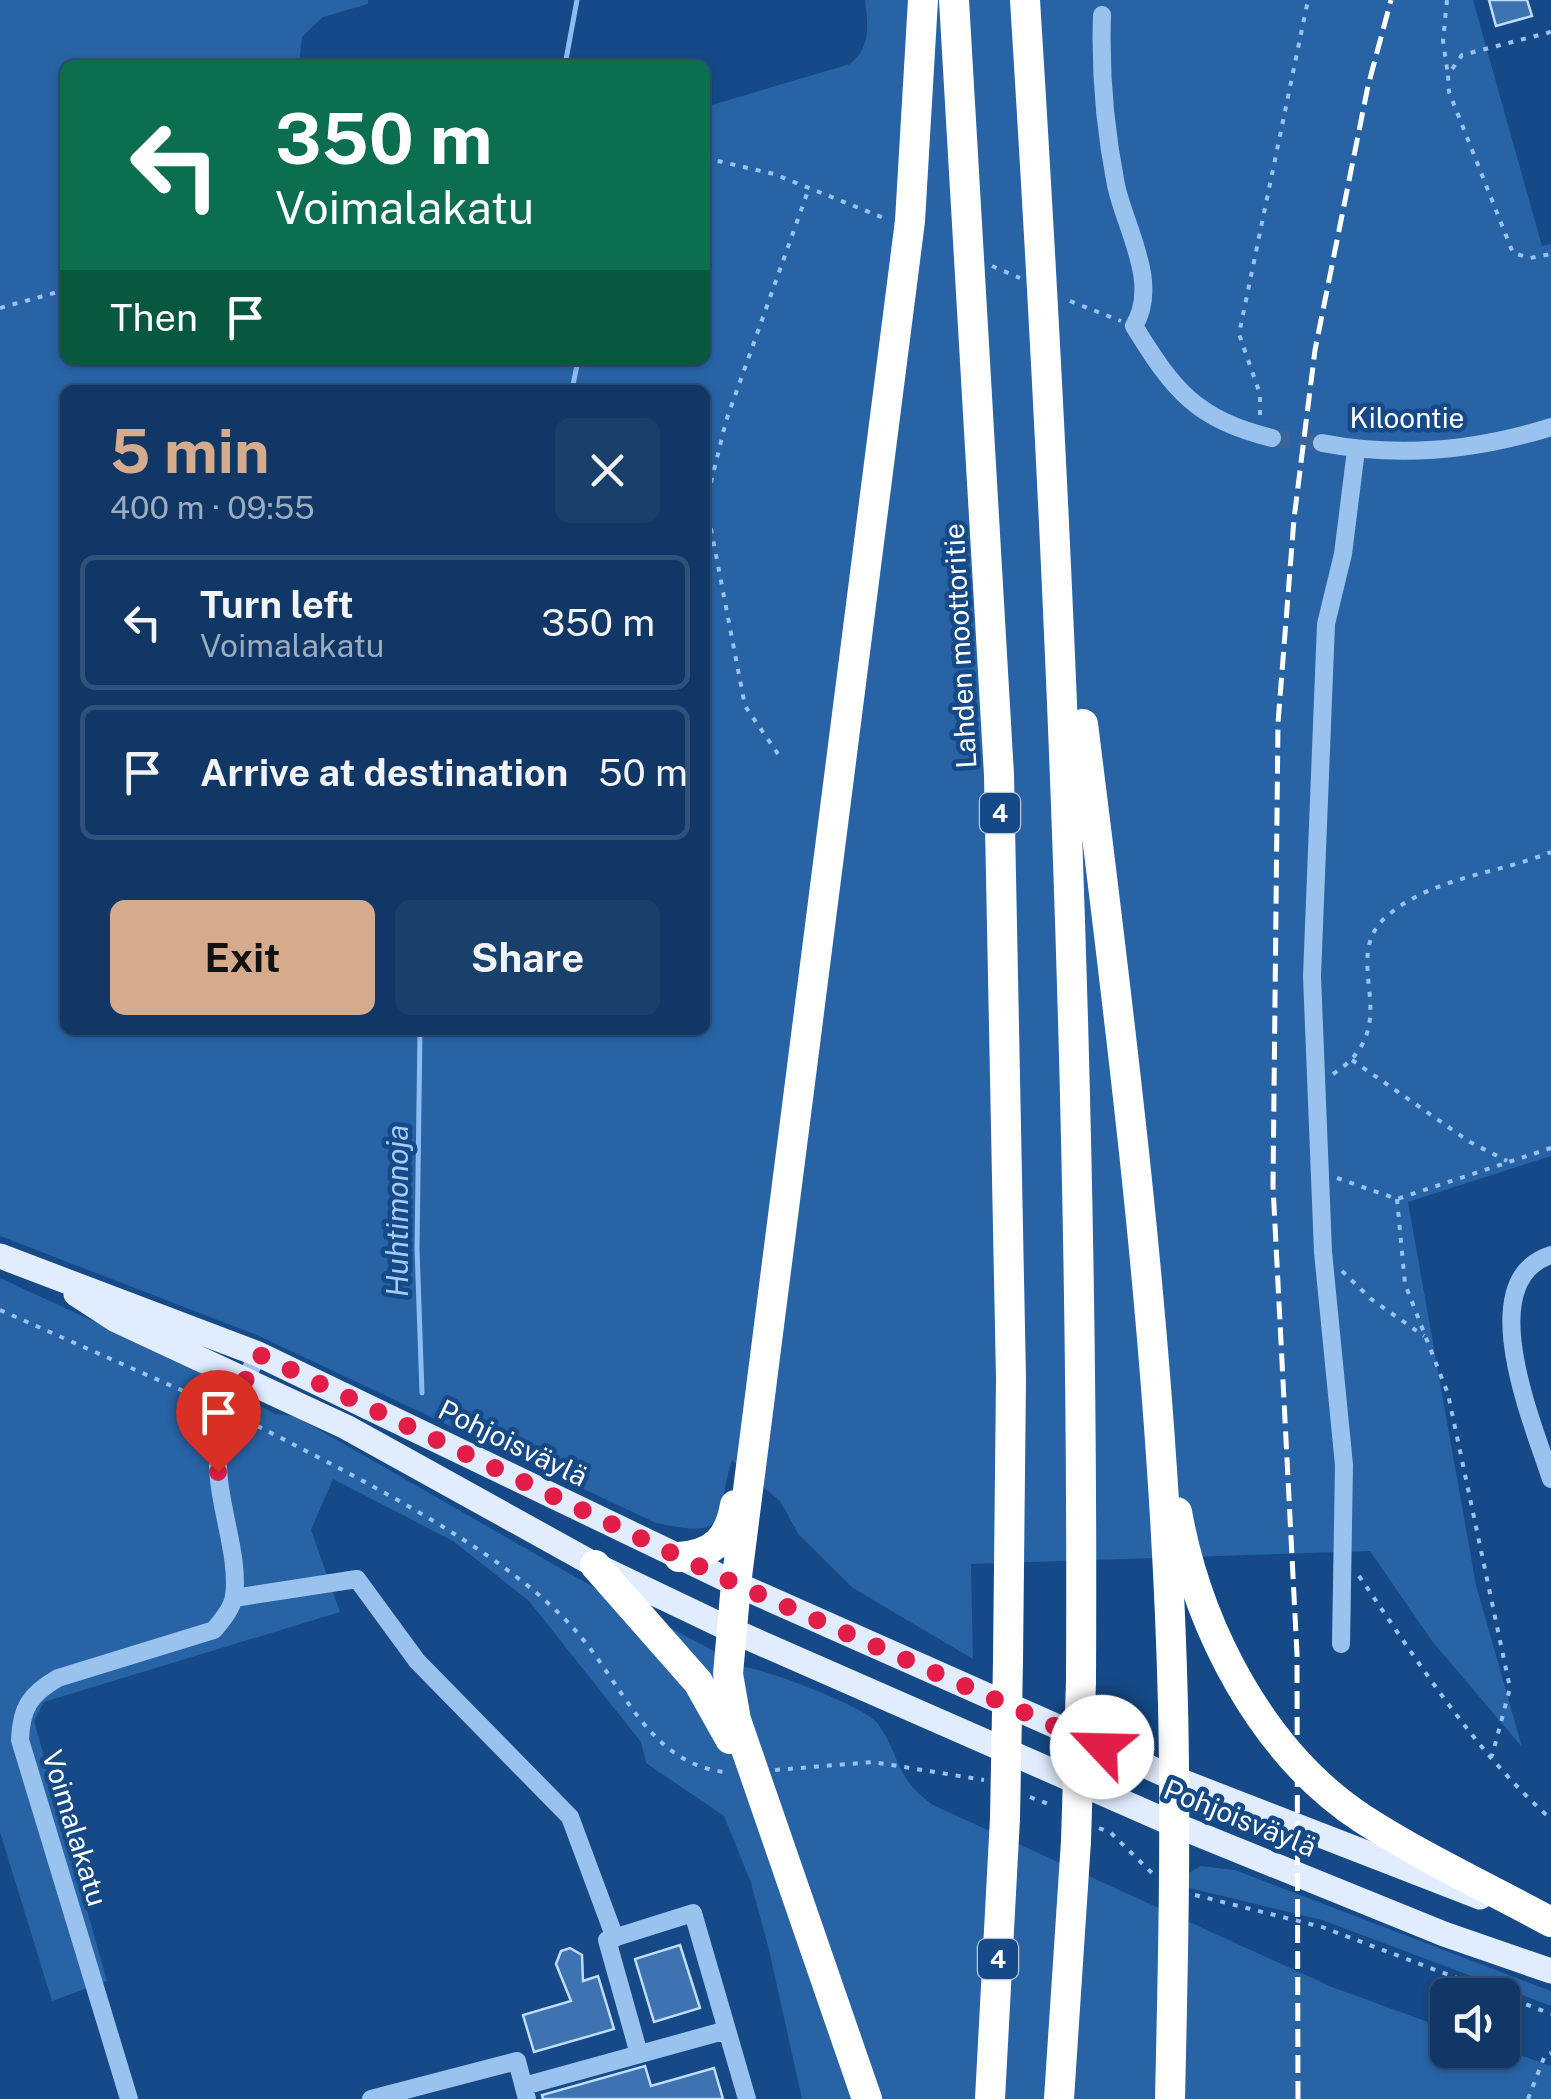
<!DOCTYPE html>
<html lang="en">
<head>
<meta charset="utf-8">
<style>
  :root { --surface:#103765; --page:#193f6b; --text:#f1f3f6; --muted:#9cacbf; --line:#305179; --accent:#d6ab8b }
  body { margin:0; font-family:"Public Sans",sans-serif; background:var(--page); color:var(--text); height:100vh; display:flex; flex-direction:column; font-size:38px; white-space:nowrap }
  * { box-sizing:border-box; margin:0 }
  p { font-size:32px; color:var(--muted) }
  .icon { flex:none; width:55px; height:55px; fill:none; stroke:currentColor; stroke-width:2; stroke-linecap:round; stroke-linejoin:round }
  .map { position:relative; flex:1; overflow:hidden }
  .drawer { position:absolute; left:60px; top:385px; width:650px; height:650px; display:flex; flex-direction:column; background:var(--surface); border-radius:15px; box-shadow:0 2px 8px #0004,0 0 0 2px var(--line) }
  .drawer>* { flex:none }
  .top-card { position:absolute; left:60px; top:60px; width:650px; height:305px; border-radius:15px; box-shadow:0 2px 8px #0004,0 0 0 2px var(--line); background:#0b6e4f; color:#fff; overflow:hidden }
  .buttons { position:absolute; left:1430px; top:1978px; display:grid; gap:20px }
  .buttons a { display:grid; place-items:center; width:90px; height:90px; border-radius:15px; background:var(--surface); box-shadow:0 2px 8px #0004,0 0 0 2px var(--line); font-size:50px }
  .pin { position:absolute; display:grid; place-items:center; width:85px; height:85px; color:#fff; margin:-102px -42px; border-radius:50% 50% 50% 0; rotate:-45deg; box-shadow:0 0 10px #0007 }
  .pin .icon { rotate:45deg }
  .me { position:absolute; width:110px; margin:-55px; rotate:294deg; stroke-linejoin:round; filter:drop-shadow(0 0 8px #0008) }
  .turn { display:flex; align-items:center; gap:35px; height:210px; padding:0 50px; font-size:45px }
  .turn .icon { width:130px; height:130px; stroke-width:2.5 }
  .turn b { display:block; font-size:70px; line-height:85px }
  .then { display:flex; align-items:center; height:95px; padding:0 50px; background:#0003; gap:20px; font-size:38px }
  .round { display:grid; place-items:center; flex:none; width:105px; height:105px; border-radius:15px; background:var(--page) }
  .summary { display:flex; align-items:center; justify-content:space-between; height:170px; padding:0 50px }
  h1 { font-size:60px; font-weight:700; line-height:75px; color:var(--accent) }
  .action { display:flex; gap:20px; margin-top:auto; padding:20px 50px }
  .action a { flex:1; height:115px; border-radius:15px; background:var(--accent); color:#111; font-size:40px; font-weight:700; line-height:115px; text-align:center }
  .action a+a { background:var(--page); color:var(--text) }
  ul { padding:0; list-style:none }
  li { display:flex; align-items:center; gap:30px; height:135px; margin:0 20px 15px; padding:0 30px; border:5px solid var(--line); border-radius:15px }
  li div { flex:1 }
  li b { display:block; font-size:38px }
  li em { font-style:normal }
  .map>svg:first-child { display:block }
  .green { fill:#2763a5; fill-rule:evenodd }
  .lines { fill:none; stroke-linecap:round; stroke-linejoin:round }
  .stream { stroke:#8cbdf2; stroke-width:5 }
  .building { fill:#3d73b1; stroke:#c0dcfb; stroke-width:2.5 }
  .minor-tunnel { stroke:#386499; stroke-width:18; stroke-dasharray:18 9; stroke-linecap:butt }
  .path { stroke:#9ac2ef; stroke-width:4; stroke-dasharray:5 8; stroke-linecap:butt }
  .minor { stroke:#9ac2ef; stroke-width:18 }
  .major { stroke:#e1edff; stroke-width:25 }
  .highway { stroke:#fff; stroke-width:30 }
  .rail { stroke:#fff; stroke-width:5; stroke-dasharray:18 8; stroke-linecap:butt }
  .highway-bridge { stroke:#fff; stroke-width:30 }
  .route { stroke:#e11d48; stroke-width:18; stroke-dasharray:0 32.4 }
  .labels { text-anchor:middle; stroke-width:9; stroke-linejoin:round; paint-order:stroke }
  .shield { fill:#154987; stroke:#b9c8db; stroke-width:2.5 }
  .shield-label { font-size:25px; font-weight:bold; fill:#fff }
  .street-label { font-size:28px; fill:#fff; stroke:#154987 }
  .water-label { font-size:30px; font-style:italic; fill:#a5ccf6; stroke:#154987 }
</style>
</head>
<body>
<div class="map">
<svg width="1551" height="2099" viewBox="0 0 1551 2099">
  <rect width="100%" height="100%" fill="#154987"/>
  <path class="green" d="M0 0H368V4L323 17 302 37 299 65H65V360H705V107L850 64C871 46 868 27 865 0H1473L1542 246 1551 244V1156L1408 1202 1476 1585 1522 1747 1432 1641 1370 1551 971 1564 973 1659 853 1588 799 1535 780 1501 732 1460C714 1518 734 1540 656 1523L259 1336 0 1236ZM65 390H705V1030H65Z
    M0 1278 173 1358 275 1414 295 1416 593 1587 744 1667C768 1670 865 1706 878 1724 903 1760 893 1776 933 1805L1332 1987 1447 2029 1448 2050 1503 2049 1551 2066V2099H802L769 1950 751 1883 724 1816 646 1763 641 1742 529 1601 453 1541 333 1479 311 1530 340 1612 44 1702 34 1721 107 1981 52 2001 0 1832Z
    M1201 1866 1235 1870 1551 1991V2006L1322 1920 1185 1887 1187 1874Z"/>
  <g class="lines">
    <path class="stream" d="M565 65 577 0
      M572 390 578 360
      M420 1030 417 1248 422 1393"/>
  </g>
  <path class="building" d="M1489 0H1527L1532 16 1496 26Z
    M680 1945 700 2008 654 2022 635 1959Z
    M570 1948 582 1955 583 1981 598 1976 614 2029 534 2052 523 2015 571 2001 556 1964 561 1951Z
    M645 2066 651 2086 714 2068 723 2099H543L542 2095Z"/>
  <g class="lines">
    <path class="minor-tunnel" d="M1272 438 1322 443"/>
    <path class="path" d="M1447 0 1443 41 1448 75
      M1551 32 1462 55 1448 75 1449 92 1513 253 1530 258 1551 254
      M705 158 774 174 889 220
      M992 266 1020 278
      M1070 301 1121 321
      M0 308 65 290
      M1260 415V394L1239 334 1308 0
      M778 754 745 706 706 503 726 421 809 188
      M1352 1060 1470 1142 1507 1161
      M1333 1074C1409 1025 1337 961 1386 917 1431 877 1498 874 1551 852
      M1337 1178 1397 1199 1551 1148
      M1397 1199 1405 1284 1448 1394 1510 1688 1492 1756
      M1342 1271 1371 1299 1424 1336
      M0 1310 215 1405
      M246 1420C348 1473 500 1546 575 1630 623 1683 647 1763 725 1772
      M1359 1576C1417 1660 1474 1751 1551 1819
      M775 1770 873 1762 984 1780
      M1030 1797 1054 1806
      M1099 1828 1111 1833 1152 1873
      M1195 1895 1322 1927 1502 1995
      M1502 1995 1551 2014
      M1528 2099 1545 2055 1551 2053"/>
    <path class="minor" d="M1102 15C1100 72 1105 129 1116 185 1125 228 1160 283 1134 326 1174 391 1196 419 1272 438
      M1322 443C1400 458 1475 451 1551 427
      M1551 1255C1471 1280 1534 1426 1551 1479
      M234 1598 357 1579 417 1661 570 1817 615 1938
      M1341 1644 1344 1465 1323 1252 1312 976 1326 624 1343 554 1356 450
      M639 2054 607 1940 693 1913 727 2030
      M524 2086 727 2030 747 2099
      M129 2099 20 1740C21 1708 30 1694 58 1678L214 1630C222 1620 232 1609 234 1596 240 1555 216 1501 218 1456 219 1422 244 1385 258 1354
      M371 2099 517 2061 527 2099"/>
    <path class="major" d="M0 1256 258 1354 736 1584 1173 1778 1480 1897
      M76 1294 116 1320 346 1427 595 1565 731 1630 1173 1824 1444 1934 1551 1971"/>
    <path class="highway" d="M954 0 999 775 1011 1379 1008 1660
      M1025 0C1060 560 1084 1119 1081 1681
      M1083 724C1124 1050 1165 1376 1173 1705 1176 1836 1173 1968 1170 2099
      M1177 1512C1198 1628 1262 1753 1363 1819 1422 1857 1488 1888 1551 1922
      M679 1557C714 1554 729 1539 735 1505
      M595 1565 698 1682 730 1739
      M867 2099 736 1720 728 1674 736 1584 910 221 923 0
      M990 2099 1005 1818
      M1059 2099 1076 1841"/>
    <path class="rail" d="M1298 2099 1297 1654 1273 1186 1278 723 1294 519 1315 350 1368 86 1391 0"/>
    <path class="highway-bridge" d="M1005 1818 1008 1660
      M1076 1841 1081 1681"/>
  </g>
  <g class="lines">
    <path class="route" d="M218 1472C217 1430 241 1391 258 1354L736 1584 1102 1747"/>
  </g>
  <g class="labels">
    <g class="shield">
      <rect x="980" y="793" width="40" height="40" rx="8"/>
      <rect x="978" y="1939" width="40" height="40" rx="8"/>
    </g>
    <g class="shield-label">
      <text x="1000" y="822">4</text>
      <text x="998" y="1968">4</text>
    </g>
    <g class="street-label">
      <text x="1407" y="428">Kiloontie</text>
      <text transform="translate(960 646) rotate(-93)" y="10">Lahden moottoritie</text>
      <text transform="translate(513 1443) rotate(26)" y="10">Pohjoisväylä</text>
      <text transform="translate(1240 1818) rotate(22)" y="10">Pohjoisväylä</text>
      <text transform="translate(75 1828) rotate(73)" y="10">Voimalakatu</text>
    </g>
    <g class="water-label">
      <text transform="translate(398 1211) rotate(-90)" y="10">Huhtimonoja</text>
    </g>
  </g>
</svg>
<div class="buttons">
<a><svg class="icon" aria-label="sound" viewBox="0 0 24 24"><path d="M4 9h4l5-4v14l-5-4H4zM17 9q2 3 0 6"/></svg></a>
</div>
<div class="pin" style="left:218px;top:1472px;background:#d93025"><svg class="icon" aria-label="arrive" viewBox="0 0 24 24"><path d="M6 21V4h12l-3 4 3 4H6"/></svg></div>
<svg class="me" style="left:1102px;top:1747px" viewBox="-20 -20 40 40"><circle r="19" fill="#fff"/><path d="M0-13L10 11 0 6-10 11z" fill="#e11d48"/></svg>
<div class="top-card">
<div class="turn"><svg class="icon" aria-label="left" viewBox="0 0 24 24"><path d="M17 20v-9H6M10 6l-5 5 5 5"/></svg><div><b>350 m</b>Voimalakatu</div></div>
<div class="then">Then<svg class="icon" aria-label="arrive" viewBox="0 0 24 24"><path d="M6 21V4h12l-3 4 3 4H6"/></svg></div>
</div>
<section class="drawer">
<div class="summary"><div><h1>5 min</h1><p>400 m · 09:55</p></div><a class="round"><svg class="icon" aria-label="close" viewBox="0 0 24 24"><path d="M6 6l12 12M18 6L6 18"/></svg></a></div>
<ul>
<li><svg class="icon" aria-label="left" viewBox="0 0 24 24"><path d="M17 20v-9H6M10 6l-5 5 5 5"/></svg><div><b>Turn left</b><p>Voimalakatu</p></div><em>350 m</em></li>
<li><svg class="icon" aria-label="arrive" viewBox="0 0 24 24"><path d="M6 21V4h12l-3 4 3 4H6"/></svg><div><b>Arrive at destination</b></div><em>50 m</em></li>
</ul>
<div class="action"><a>Exit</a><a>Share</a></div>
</section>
</div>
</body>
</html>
